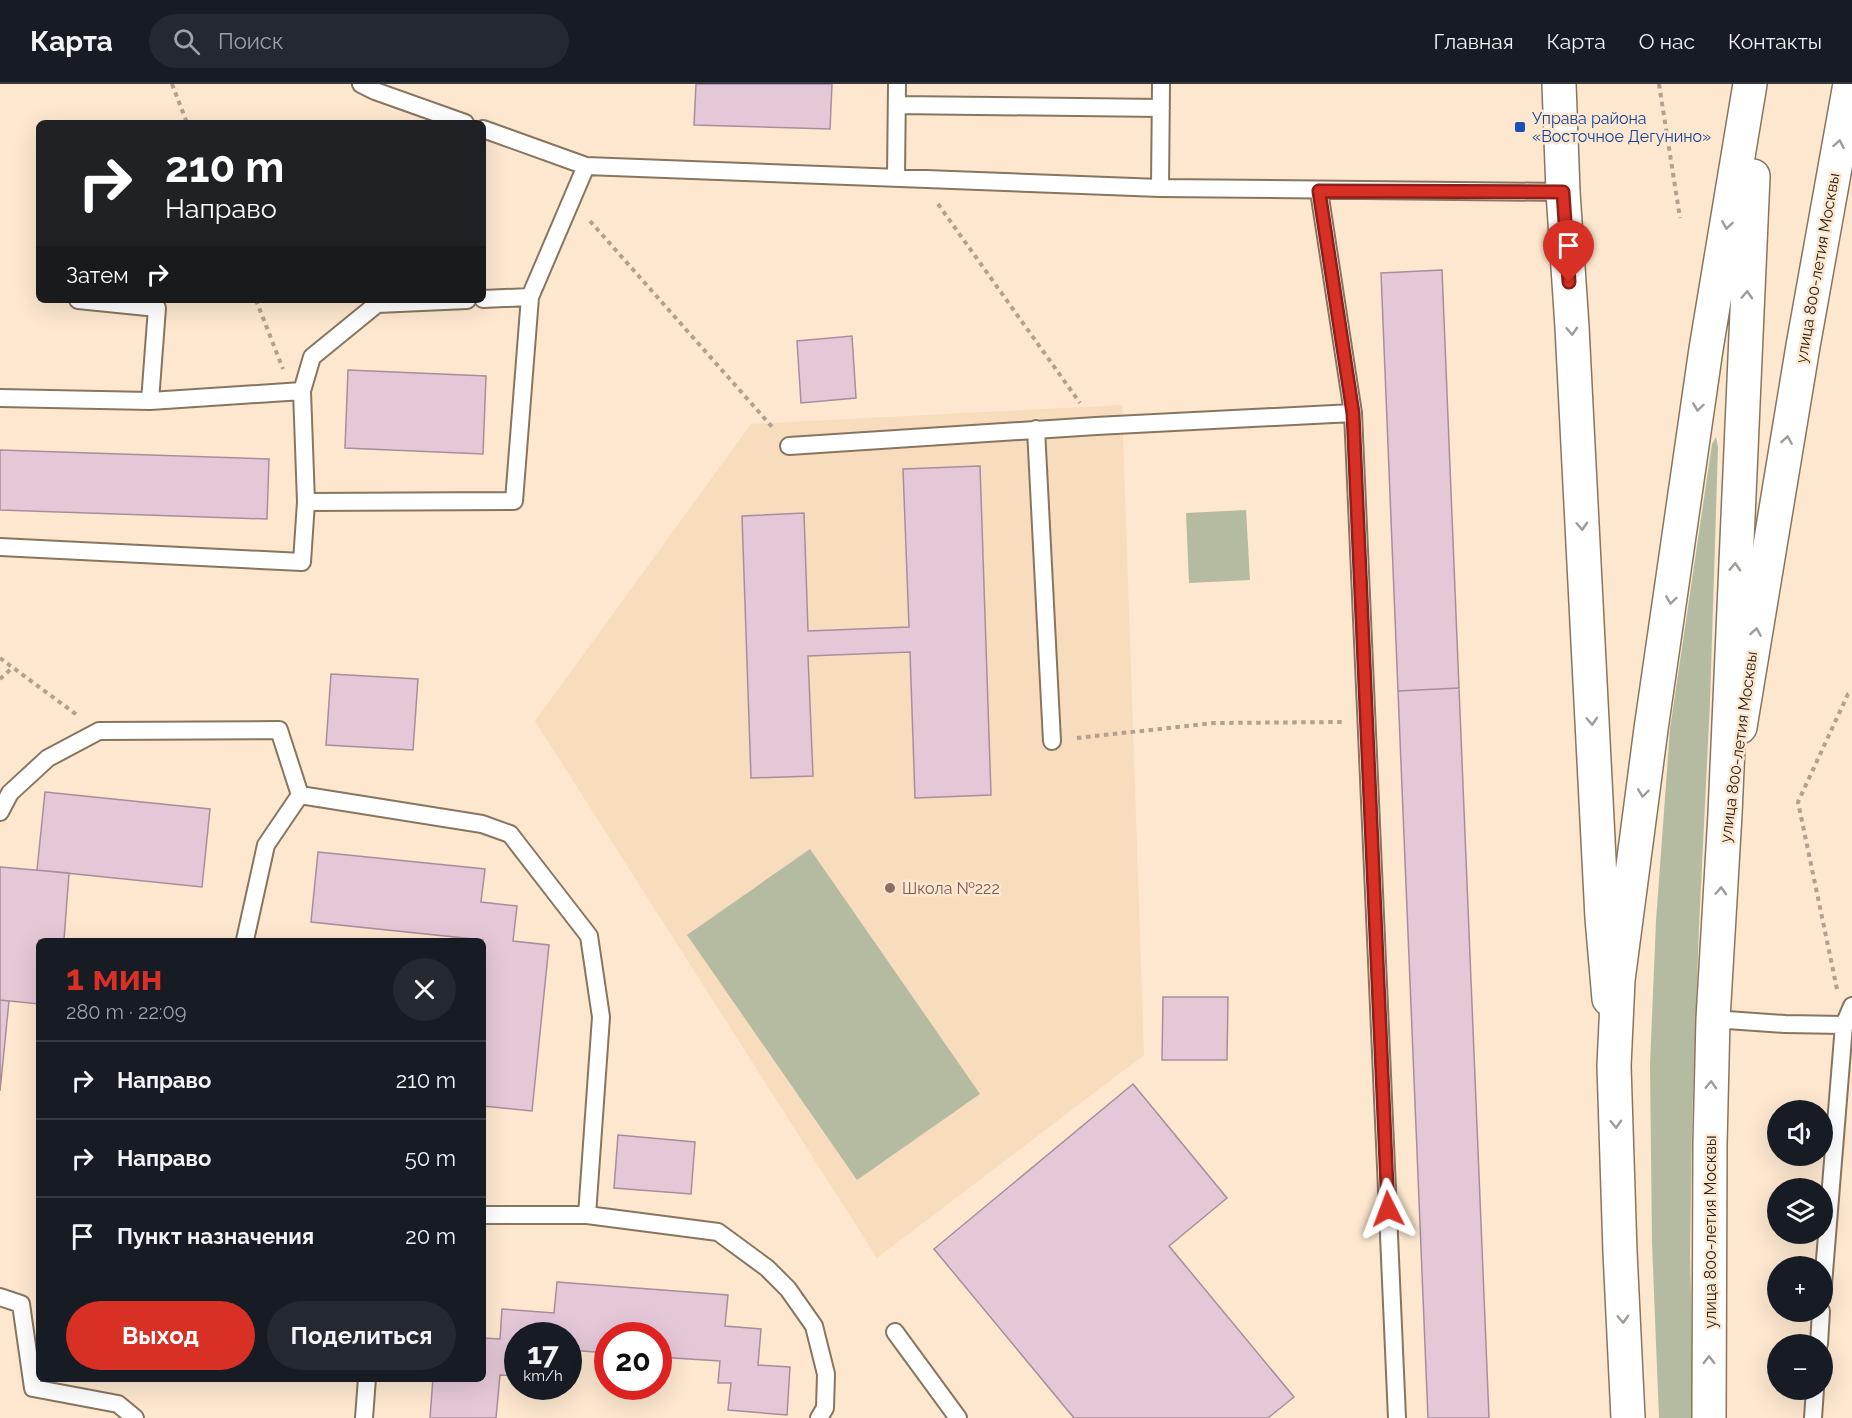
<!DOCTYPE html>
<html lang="ru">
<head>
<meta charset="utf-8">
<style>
  :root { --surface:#171b24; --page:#242831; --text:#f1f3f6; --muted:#9ea1a6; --line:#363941; --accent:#d93025 }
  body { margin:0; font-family:Raleway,sans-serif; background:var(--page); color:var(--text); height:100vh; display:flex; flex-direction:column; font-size:22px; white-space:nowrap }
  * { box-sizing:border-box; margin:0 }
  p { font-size:20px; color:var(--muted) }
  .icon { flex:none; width:33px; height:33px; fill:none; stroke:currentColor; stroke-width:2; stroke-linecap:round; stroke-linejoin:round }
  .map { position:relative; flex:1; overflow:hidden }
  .details { position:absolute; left:36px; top:854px; width:450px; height:444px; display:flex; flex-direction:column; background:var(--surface); border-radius:9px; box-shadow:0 6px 24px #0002 }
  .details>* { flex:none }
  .top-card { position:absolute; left:36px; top:36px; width:450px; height:183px; border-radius:9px; box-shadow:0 6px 24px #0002; background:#202124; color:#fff; overflow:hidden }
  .buttons { position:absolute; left:1767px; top:1016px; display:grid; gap:12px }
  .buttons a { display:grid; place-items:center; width:66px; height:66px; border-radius:50%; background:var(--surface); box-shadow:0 6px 24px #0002; font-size:30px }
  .speed { position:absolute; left:504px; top:1238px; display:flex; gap:12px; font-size:30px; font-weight:700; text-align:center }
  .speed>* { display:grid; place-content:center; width:78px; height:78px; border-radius:50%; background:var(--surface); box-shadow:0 6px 24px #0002; line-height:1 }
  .speed small { font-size:15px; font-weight:400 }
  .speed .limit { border:9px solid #d22; background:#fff; color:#111 }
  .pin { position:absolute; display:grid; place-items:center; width:51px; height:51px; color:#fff; margin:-62px -26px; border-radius:50% 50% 50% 0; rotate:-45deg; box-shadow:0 0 6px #0007 }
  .pin .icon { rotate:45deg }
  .me { position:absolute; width:66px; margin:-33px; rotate:357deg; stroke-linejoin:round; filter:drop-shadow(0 0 4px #0008) }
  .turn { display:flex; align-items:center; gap:21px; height:126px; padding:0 30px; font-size:27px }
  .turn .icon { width:78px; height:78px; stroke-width:2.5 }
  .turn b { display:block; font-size:42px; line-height:51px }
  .then { display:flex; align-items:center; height:57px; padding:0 30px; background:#0003; gap:12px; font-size:22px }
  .round { display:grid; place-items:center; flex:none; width:63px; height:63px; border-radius:32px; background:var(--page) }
  .head { display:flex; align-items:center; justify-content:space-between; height:102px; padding:0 30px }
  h1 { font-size:36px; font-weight:700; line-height:45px; color:var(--accent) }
  .cta { display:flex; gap:12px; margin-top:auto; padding:12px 30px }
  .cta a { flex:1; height:69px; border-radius:36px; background:var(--accent); color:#fff; font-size:24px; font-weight:700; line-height:69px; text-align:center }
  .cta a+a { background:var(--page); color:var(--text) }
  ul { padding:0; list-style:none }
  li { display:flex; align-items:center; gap:18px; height:78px; padding:0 30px; border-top:2px solid var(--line) }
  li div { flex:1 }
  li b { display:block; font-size:22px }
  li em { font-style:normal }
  header { display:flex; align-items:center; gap:36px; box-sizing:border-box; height:84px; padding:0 30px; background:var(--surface); border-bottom:2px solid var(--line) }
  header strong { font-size:28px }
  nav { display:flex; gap:33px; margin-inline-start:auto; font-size:21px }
  .search { width:420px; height:54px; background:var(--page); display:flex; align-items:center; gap:15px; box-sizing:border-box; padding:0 21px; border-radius:33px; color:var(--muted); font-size:22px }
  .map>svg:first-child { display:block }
  .built { fill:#f7dcbe }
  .green { fill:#b5bba1 }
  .building { fill:#e5c8d8; stroke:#a98d9d; stroke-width:1.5 }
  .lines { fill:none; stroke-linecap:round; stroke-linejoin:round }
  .service-casing { stroke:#88755f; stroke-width:20 }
  .tertiary-casing { stroke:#88755f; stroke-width:36 }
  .secondary-casing { stroke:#88755f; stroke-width:36 }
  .path { stroke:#b2a18e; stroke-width:4; stroke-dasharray:4.5 4.5; stroke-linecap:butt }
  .service { stroke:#fff; stroke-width:16 }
  .tertiary { stroke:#fff; stroke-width:33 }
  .secondary { stroke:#fff; stroke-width:33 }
  .oneway { stroke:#9f9c98 }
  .route-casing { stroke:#8d1f18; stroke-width:15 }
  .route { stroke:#d93025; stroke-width:10 }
  .transit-dot { fill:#1a4fb4; stroke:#fde7cf; stroke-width:2 }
  .education-dot { fill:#8d6e63; stroke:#fde7cf; stroke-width:2 }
  .labels { text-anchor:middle; stroke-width:5; stroke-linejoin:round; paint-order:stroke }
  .transit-label { font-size:16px; fill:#164399; stroke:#fde7cf; text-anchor:start }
  .street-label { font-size:16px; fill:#2a2219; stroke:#fde7cf }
  .education-label { font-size:16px; fill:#785e54; stroke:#fde7cf; text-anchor:start }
</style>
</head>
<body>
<header>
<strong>Карта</strong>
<div class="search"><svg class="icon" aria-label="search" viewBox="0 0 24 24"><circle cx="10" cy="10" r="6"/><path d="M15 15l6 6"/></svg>Поиск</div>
<nav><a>Главная</a><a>Карта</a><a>О нас</a><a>Контакты</a></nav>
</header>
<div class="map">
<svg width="1852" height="1334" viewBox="0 0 1852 1334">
  <rect width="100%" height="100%" fill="#fde7cf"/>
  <path class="built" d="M1122 321 1144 971 877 1174 535 637 751 340Z"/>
  <path class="green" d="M1716 353 1718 363 1710 618 1699 843 1692 1039 1690 1170 1694 1334H1659L1652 1159 1650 981 1656 837 1670 645 1712 360Z
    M1246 426 1250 496 1189 499 1186 429Z
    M810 765 980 1010 857 1096 687 851Z"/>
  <path class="building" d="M696 0H832L830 45 694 41Z
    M1442 186 1459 604 1398 607 1381 189Z
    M852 252 856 314 801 319 797 257Z
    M348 286 486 292 483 370 345 364Z
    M0 366 269 375 267 435 0 426Z
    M980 382 991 711 915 714 910 568 808 572 813 692 751 694 742 432 804 429 808 547 909 543 903 385Z
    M331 590 418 595 413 666 326 661Z
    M1459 604 1489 1334H1428L1398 607Z
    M45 708 210 725 202 803 37 786Z
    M318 768 485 785 481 818 517 822 513 857 549 861 532 1027 483 1022V856L311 838Z
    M0 783 69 789 64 856H39V920L0 916Z
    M1163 913H1228L1227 976H1162Z
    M0 916 9 917 0 1007Z
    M1133 1000 1227 1114 1169 1162 1294 1313 1268 1334H1074L934 1165Z
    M618 1051 695 1058 691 1110 614 1104Z
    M557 1198 728 1211 725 1242 761 1245 758 1281 790 1283 787 1331 728 1326 731 1299H718L720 1277 658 1273V1251H608V1269L568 1266V1251H518V1292L500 1291 496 1334H430L433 1294H483V1254L500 1255 502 1225 554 1229Z"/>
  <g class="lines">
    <g class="service-casing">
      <path id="service" d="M361 0 375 7 465 39
        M897 21 1161 24
        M483 45 586 82 1160 104 1563 108
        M896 94 897 0
        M1160 104 1161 0
        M1319 107 1353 329 1397 1334
        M483 215 530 213
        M78 216 157 224 150 317
        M0 314 150 317 302 307
        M1036 345 1052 657
        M789 362 1096 342 1353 329
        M306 418 302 307 312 273 377 220 467 216
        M0 463 302 478 306 418 514 417 530 213 586 82
        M300 711 482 740 510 750 589 852 601 933 587 1131
        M0 728 10 709 48 674 99 647 279 646 300 711 266 761 245 856
        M1713 935 1785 940 1844 941 1852 922
        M483 1131H587L718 1148 767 1184 788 1205 814 1242 826 1290 825 1324 819 1334
        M0 1213 21 1220 33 1304 118 1320 135 1334
        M1822 1213 1844 941 1852 935
        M895 1248 958 1334
        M1819 1260 1821 1227
        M364 1334 367 1294
        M1813 1334 1815 1305"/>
    </g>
    <g class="tertiary-casing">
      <path id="tertiary" d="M1559 0 1563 108 1572 243 1602 834 1609 915
        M1740 643 1803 262 1850 0"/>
    </g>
    <g class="secondary-casing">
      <path id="secondary" d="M1628 1334 1620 1168 1614 982 1618 896 1651 645 1706 265 1750 0
        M1709 1334 1710 1060 1713 935 1725 730 1753 92"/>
    </g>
    <path class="path" d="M172 0 187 39
      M1659 0 1680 134
      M938 120 1080 319
      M590 137 774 345
      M256 216 283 285
      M0 574 77 631
      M0 595 12 584
      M1077 654 1214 639 1342 638
      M1837 905 1798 718 1848 610 1852 608"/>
    <use href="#service" class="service"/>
    <use href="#tertiary" class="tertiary"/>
    <use href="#secondary" class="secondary"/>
  </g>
  <defs><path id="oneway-chevron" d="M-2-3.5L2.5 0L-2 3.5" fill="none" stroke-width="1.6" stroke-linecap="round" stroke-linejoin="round" transform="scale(1.5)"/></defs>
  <g class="oneway">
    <use href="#oneway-chevron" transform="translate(1839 60) rotate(-80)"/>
    <use href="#oneway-chevron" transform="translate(1727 141) rotate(99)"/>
    <use href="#oneway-chevron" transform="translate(1747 211) rotate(-87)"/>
    <use href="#oneway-chevron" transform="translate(1572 247) rotate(87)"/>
    <use href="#oneway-chevron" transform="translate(1698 323) rotate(98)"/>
    <use href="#oneway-chevron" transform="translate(1787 356) rotate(-81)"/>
    <use href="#oneway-chevron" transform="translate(1582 442) rotate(87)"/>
    <use href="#oneway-chevron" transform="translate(1735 483) rotate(-87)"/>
    <use href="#oneway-chevron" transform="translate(1671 516) rotate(98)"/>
    <use href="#oneway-chevron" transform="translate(1756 548) rotate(-81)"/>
    <use href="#oneway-chevron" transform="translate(1592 637) rotate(87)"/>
    <use href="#oneway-chevron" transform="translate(1643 709) rotate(97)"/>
    <use href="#oneway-chevron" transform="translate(1721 807) rotate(-87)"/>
    <use href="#oneway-chevron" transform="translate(1711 1001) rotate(-88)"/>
    <use href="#oneway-chevron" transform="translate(1616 1040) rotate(88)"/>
    <use href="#oneway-chevron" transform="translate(1623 1235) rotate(87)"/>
    <use href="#oneway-chevron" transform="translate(1709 1276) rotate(-90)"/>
  </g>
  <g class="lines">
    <g class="route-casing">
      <path id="route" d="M1388 1125 1353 329 1319 107 1563 108 1569 198"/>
    </g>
    <use href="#route" class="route"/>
  </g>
  <rect class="transit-dot" x="1514" y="37" width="12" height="12" rx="3"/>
  <circle class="education-dot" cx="890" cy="804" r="6"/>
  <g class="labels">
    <g class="transit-label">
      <text x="1532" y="40">Управа района<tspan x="1532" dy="18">«Восточное Дегунино»</tspan></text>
    </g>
    <g class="street-label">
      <text transform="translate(1817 184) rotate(-80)" y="6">улица 800-летия Москвы</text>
      <text transform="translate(1738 663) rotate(-82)" y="6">улица 800-летия Москвы</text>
      <text transform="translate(1710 1148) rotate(-90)" y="6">улица 800-летия Москвы</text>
    </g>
    <g class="education-label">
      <text x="902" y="810">Школа №222</text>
    </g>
  </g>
</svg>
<div class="buttons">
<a><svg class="icon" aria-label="sound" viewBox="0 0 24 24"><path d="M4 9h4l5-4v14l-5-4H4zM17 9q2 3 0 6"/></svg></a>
<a><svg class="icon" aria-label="layers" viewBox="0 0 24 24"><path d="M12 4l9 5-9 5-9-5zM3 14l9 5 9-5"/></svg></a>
<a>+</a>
<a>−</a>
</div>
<div class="speed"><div>17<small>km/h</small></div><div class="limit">20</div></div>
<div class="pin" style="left:1569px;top:198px;background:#d93025"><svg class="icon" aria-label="arrive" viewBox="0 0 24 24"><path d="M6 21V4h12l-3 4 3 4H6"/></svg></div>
<svg class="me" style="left:1388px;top:1125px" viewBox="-20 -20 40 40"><path d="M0-17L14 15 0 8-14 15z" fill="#d93025" stroke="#fff" stroke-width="4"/></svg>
<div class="top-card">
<div class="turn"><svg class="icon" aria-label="right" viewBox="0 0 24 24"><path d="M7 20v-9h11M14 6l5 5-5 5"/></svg><div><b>210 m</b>Направо</div></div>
<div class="then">Затем<svg class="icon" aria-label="right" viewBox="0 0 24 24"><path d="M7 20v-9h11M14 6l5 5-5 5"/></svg></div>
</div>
<section class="details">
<div class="head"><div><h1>1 мин</h1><p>280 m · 22:09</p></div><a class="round"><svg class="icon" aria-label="close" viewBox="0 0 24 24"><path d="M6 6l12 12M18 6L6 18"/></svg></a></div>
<ul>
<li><svg class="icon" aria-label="right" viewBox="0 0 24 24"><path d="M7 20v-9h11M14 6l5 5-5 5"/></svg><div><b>Направо</b></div><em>210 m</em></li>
<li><svg class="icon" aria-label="right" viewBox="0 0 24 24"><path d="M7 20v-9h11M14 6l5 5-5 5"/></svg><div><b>Направо</b></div><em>50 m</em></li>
<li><svg class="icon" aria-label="arrive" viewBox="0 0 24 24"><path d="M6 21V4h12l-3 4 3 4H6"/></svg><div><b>Пункт назначения</b></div><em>20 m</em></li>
</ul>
<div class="cta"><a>Выход</a><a>Поделиться</a></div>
</section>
</div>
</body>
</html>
